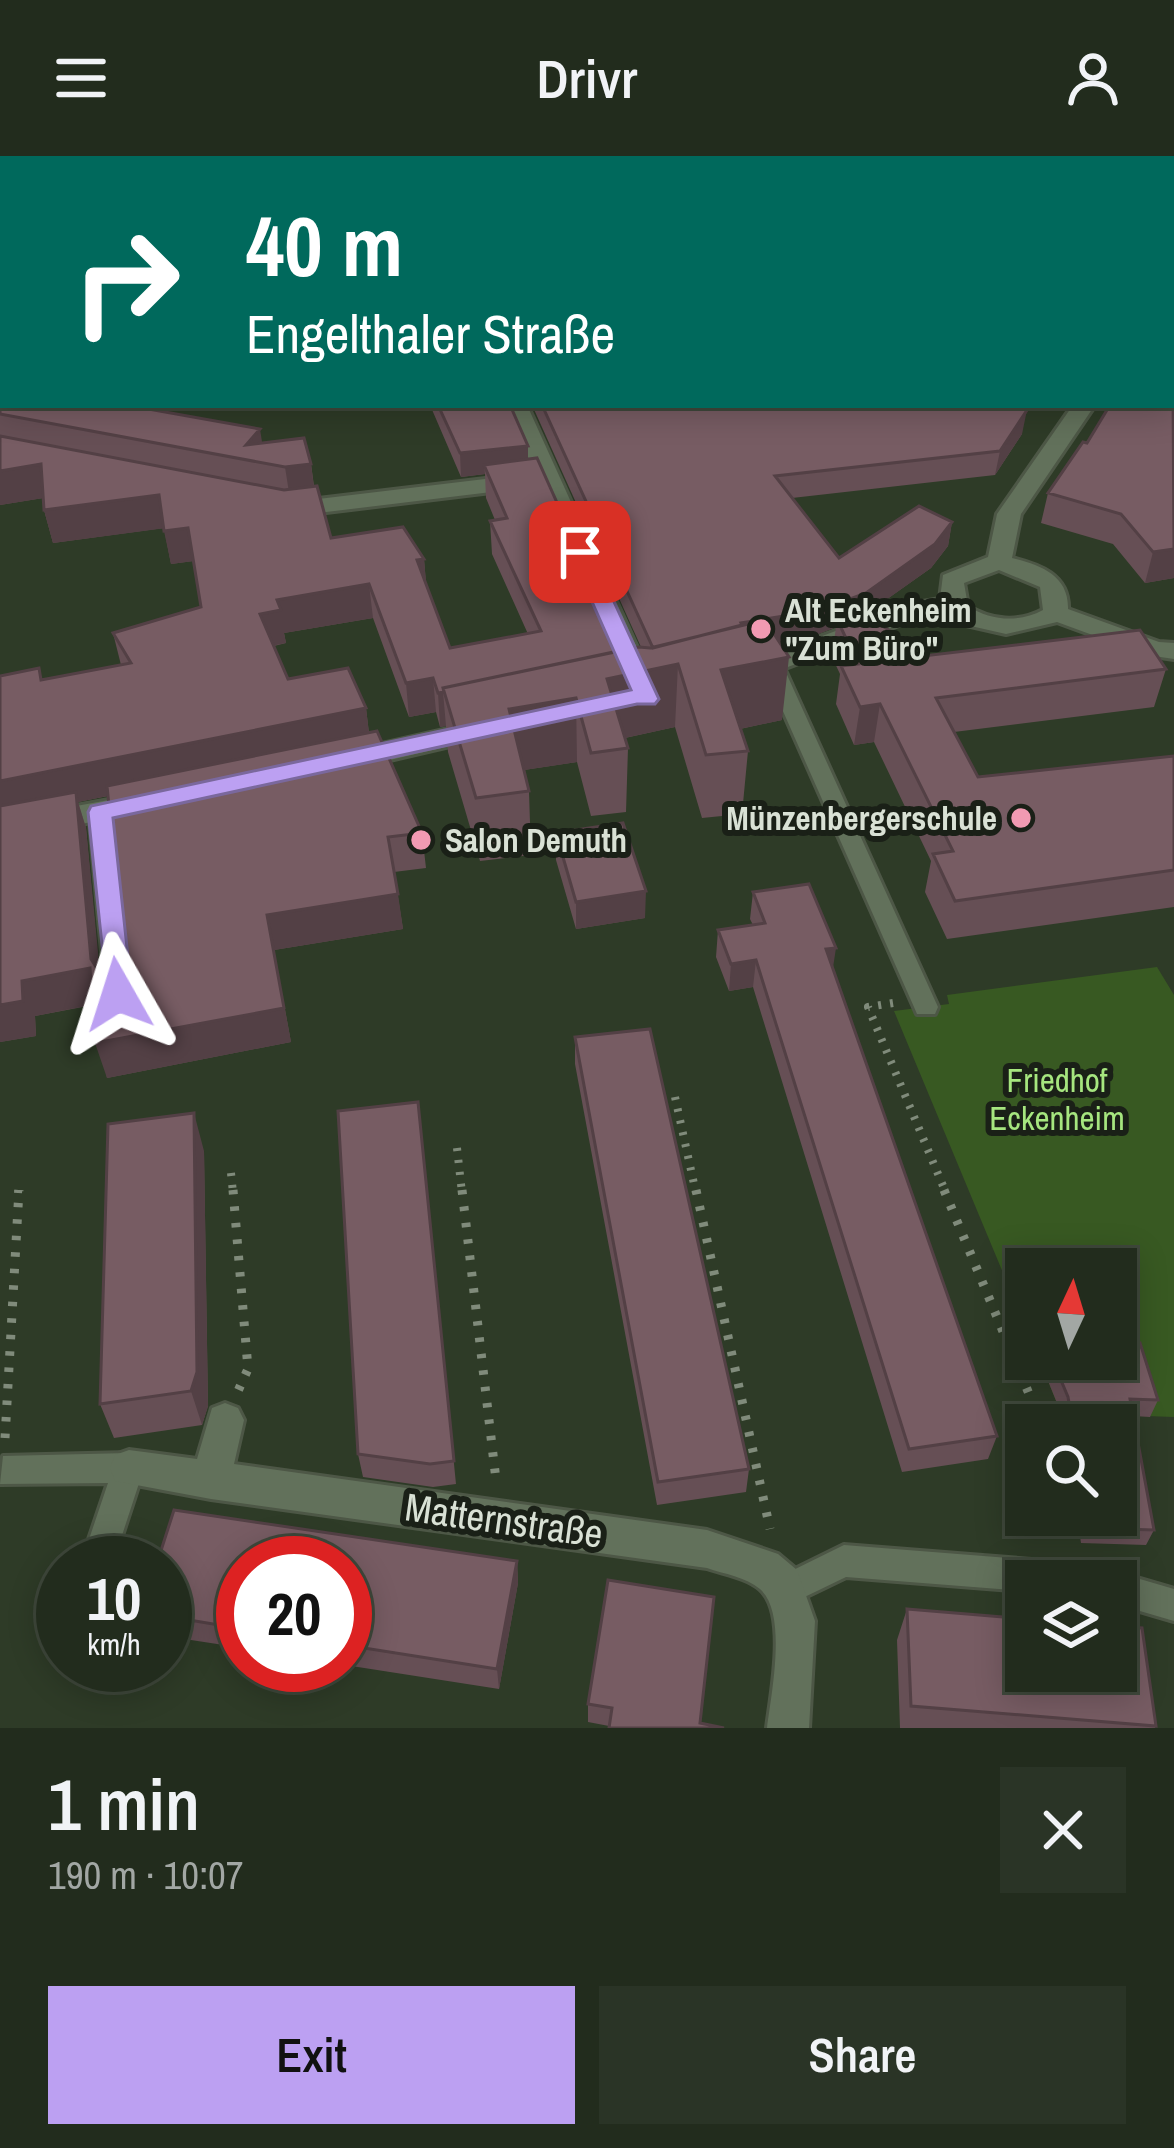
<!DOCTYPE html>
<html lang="en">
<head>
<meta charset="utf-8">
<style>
  :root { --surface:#222c1d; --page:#2a3426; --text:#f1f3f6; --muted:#a2a7a4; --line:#3f483b; --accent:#bca0f2 }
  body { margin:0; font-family:"Archivo Narrow",sans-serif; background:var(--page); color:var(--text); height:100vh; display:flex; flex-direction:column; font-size:45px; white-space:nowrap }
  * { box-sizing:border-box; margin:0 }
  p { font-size:39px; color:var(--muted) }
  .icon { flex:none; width:66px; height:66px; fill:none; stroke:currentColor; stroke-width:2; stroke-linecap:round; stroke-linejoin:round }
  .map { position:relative; height:1572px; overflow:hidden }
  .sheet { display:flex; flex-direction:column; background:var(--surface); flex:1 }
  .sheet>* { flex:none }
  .hud { position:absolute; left:0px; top:0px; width:1176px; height:252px; box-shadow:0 6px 30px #0003,0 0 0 3px var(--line); background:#00695c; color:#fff; overflow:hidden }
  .needle { width:78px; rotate:4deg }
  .buttons { position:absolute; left:1005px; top:1092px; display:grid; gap:24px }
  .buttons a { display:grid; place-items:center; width:132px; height:132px; border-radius:0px; background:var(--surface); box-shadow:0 6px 30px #0003,0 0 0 3px var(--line); font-size:60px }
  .speed { position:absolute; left:36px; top:1380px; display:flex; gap:24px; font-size:60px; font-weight:700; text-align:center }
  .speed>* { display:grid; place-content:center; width:156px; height:156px; border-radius:50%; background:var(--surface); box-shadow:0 6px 30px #0003,0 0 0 3px var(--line); line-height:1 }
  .speed small { font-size:30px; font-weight:400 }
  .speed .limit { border:18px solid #d22; background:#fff; color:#111 }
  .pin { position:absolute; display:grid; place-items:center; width:102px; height:102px; color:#fff; margin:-51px; border-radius:24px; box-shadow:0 6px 18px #0006 }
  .me { position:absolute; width:132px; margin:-66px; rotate:354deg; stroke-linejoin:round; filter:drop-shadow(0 0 9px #0008) }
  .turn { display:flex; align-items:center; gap:42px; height:252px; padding:0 48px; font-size:54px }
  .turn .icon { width:156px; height:156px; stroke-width:2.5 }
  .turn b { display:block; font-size:84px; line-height:102px }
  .round { display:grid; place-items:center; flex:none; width:126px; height:126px; border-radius:0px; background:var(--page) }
  .summary { display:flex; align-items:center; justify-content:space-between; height:204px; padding:0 48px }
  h1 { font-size:72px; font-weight:600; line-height:90px }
  .action { display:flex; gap:24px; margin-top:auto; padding:24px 48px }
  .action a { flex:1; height:138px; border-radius:0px; background:var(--accent); color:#111; font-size:48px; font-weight:600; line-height:138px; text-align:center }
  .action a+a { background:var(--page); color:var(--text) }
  header { display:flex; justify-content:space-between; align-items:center; height:156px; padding:0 48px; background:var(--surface); font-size:54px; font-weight:600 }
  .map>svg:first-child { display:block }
  .green { fill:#385922 }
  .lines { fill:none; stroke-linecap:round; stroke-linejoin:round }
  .lane-casing { stroke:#4d5746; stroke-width:6 }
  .street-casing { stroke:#4d5746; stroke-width:6 }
  .path-far1 { stroke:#808b7b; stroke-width:8; stroke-dasharray:3 9; stroke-linecap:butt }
  .path { stroke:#808b7b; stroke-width:9; stroke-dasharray:4.5 12; stroke-linecap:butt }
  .lane { fill:#62715b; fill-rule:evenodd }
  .street { fill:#62715b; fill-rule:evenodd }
  .wall { fill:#664f55; fill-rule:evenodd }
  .shaded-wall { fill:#534045 }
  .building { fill:#775c63; stroke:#534045; stroke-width:3 }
  .route { fill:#bca0f2; stroke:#7a689d; stroke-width:3 }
  .poi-dot { fill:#f19ab2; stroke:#1a2017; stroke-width:4.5 }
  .labels { text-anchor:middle; stroke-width:12; stroke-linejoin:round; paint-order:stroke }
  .poi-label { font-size:33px; font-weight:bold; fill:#d9e1d5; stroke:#1a2017; text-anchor:start }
  .park-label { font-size:33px; fill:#a6e67f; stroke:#1a2017 }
  .near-street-label { font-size:39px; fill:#d9e1d5; stroke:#1a2017 }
</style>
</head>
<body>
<header><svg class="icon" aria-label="menu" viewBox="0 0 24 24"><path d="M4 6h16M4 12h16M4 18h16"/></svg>Drivr<svg class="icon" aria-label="person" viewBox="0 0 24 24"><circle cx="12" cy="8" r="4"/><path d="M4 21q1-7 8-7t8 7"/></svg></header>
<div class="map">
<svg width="1174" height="1572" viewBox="0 0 1174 1572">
  <rect width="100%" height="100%" fill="#2e3b27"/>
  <path class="green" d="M1157 811 1174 839V1261L1061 1257 1039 1203H1116V1113H1026V1172L894 855 949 848 947 839Z"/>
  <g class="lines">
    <g class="lane-casing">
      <path id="lane" d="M773 504 783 510 938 851 935 858H917L914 851 763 510Z
        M100 648 111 656 130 838 127 845H109L106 838 89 656Z
        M129 1297 140 1302 144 1312 113 1407H81L108 1327 0 1328 3 1300Z
        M844 1389 1095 1409 1109 1419 1116 1416 1174 1433V1465L1116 1448V1425H1026V1435L846 1421 788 1449 777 1444 772 1433 777 1422Z"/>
    </g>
    <g class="street-casing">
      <path id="street" d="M61 0H95L59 3Z
        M1174 58V71H1173V58Z
        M505 249H527L653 527 649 533 640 535 627 527 541 330 285 361 274 354 285 347 535 317Z
        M1073 249H1095L1021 358 1012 402C1040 409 1069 419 1068 453L1159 486 1174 487V503L1147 499 1057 466 1006 478 962 468 948 456 920 461 759 522H741L737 516 741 510 906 449 940 443 943 419 988 401 997 358ZM999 414 1040 431 1043 454C1019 467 991 465 968 450L964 427Z
        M488 564 497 567 501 573 497 579 347 614 333 605 347 596Z
        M147 637 161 646 157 653 0 684V664Z
        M225 1247 238 1252 244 1264 234 1308 707 1374 778 1398 797 1414 815 1465 809 1572H767C771 1539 788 1457 760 1433 746 1421 724 1418 707 1412L211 1343 115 1325 110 1312 115 1299 129 1294 197 1303 212 1252Z"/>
    </g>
    <path class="path-far1" d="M893 847 868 851 946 1037
      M675 941 696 1037
      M457 992 462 1037
      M231 1017 233 1037
      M18 1037 19 1026"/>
    <path class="path" d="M233 1034 248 1213 238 1235
      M462 1034 496 1324
      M696 1034 770 1373
      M944 1034 1042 1269
      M5 1282 19 1034
      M1068 1359 1076 1391"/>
    <use href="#lane" class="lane"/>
    <use href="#street" class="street"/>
  </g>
  <path class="wall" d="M1031 0H1174V18L1173 19V3H1033Z
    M0 114H3V249L262 287 311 308 314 330 331 382 424 403 426 427 450 492 528 478 492 398 490 365 495 364 486 342 485 318 461 321 430 249H510L528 290V303L623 494 641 491 532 249H1023L1022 278 995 319 792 342 839 402 952 366 948 390 931 412 880 448 884 457 883 470 907 502 1166 513 1154 551 954 576 978 621 1174 600V751L947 783 925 736 931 705 874 586 854 589 836 548 840 518 832 501 836 471 818 478 779 485 782 564 740 573 748 595 742 658 702 662 675 571 625 582 628 592 626 656 591 660 577 606 524 614 529 635 531 699 480 705 448 596 446 570 440 571 436 556 409 561 373 462 284 477 286 487 274 490 288 523 366 552 369 577 422 677 426 712 394 716 403 773 274 794 291 886 107 922 93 849 35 860 36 880 0 886 39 512 42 524 121 509 113 477 201 451 193 405 171 408 164 372 53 387 44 354 43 342 0 349ZM108 640 124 802 116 814H99L86 672 78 646Z
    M1174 140V422L1145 427 1113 388 1041 367 1048 337 1087 287 1173 249Z
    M556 677 645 762 576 773 556 704Z
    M753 736 833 812 997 1280 988 1303 902 1316 753 831 729 835 716 801 718 774 753 769 750 763Z
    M575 881 749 1313 746 1336 657 1349 575 908Z
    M418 946 456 1328 433 1331 363 1321 358 1298Z
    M204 995 208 1250 202 1269 114 1282 100 1248Z
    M1049 1203H1116L1158 1244 1150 1261 1133 1260 1154 1374 1146 1389 1081 1387 1077 1359H1116V1269H1063L1061 1257 1044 1215Z
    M174 1354 517 1405 518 1427 499 1533 345 1509V1407H243V1492L165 1480V1407H157Z
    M907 1453 1156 1570 1155 1572H900L897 1484Z
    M588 1548 700 1567 609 1570 588 1566Z"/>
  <path class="shaded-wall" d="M0 39 3 51V69H0Z
    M1027 254 1022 278 995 319 1000 295Z
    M260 273 265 305 246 289Z
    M528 290V313L484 309 485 318 461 321 460 297Z
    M41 308 50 341 0 349V315Z
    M311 308 315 340 290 343 285 311Z
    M159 339 166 372 53 387 44 354Z
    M952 366 948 390 931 412 862 461 837 463 836 471 818 478 747 490 678 508 675 571 606 586 576 542 577 606 511 616 444 536 624 519 741 467Z
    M188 372 194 405 171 408 164 375Z
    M1174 393V422L1145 427 1153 396Z
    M424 403 427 437 417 404Z
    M369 428 373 462 284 477 286 487 266 491 260 458 277 444Z
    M789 501 782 564 716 578 721 514Z
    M433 522 436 556 409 561 406 527Z
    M443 536 446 570 440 571 438 537Z
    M880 548 874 586 854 589 860 551Z
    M366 552 370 586 78 646 86 672 102 838 91 803 0 662V625Z
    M646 735 645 762 576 773V746Z
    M398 738 403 773 274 794 291 886 107 922 95 887 267 759Z
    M836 792 832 818 826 793Z
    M756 804 753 831 729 835 731 808Z
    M90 812 101 847 35 860 36 880 0 886V849L22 825Z
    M194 957 204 995 208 1250 202 1269 191 1235Z
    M517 1405 518 1427 499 1533 497 1513Z"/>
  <path class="building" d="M0 0H31L30 3H3V49L0 39Z
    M332 0H659L661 3H333Z
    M1054 0H1118L1120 3H1057Z
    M0 114H3V196H0Z
    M1174 140V220H1173V142Z
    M0 226 3 227V249H126L260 273 246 289 304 282 311 308 285 311 0 258Z
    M1173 234 1174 393 1153 396 1121 358 1048 337 1083 286 1087 287 1110 249H1173Z
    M438 249H510L528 290 460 297Z
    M542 249H1023L1027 254 1000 295 775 320 839 402 919 350 952 366 935 388 866 437 821 454 741 467 742 469 653 492Z
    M0 280 284 334 317 330 331 382 403 371 424 403 417 404 450 492 541 475 490 365 507 362 484 309 537 302 623 494 443 532 444 536 438 537 433 522 406 527 369 428 277 444 281 454 260 458 288 523 348 512 366 552 0 625V520L39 512 41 524 131 507 113 477 201 451 188 372 164 375 159 339 44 354 41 308 0 315Z
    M879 447 884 457 878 467 895 478 907 502 1140 474 1166 513 936 542 978 621 1174 600V714L955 745 933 698 953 695 880 548 860 551 841 510 858 508 837 463Z
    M765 464 789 501 721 514 748 595 706 599 678 508 607 523 628 592 591 597 576 542 509 553 529 635 476 642 443 532 639 491 650 492Z
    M377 575 422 677 388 681 398 738 267 759 284 852 95 887 90 812 22 825 23 845 0 849V650L76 636 91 803 98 814H116L124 802 107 630Z
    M623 667 646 735 576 746 556 677Z
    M809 728 836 792 826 793 997 1280 909 1293 756 804 731 808 718 774 765 767 753 736Z
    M650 873 749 1313 658 1326 575 881Z
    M418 946 454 1305 430 1308 358 1298 338 955Z
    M194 957 197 1216 191 1235 100 1248 108 968Z
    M1140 1187 1158 1244 1130 1243 1154 1374 1089 1372 1087 1359H1116V1269H1073L1068 1241 1052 1203H1116V1190Z
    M174 1354 517 1405 497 1513 345 1489V1407H243V1473L165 1460V1407H157Z
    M608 1424 714 1441 700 1567 724 1572H609L612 1552 588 1548Z
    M907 1453 1026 1463V1515H1116V1470L1142 1472 1156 1570 911 1550Z"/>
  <path class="route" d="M580 389 591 396 659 543 655 548H637L113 662 132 838 128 846H108L88 656 91 650 631 534 570 396Z"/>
  <g class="poi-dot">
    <circle cx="761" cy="473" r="12"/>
    <circle cx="1021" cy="662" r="12"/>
    <circle cx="421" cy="684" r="12"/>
  </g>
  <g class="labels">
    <g class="poi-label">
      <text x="785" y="466">Alt Eckenheim<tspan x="785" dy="38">"Zum Büro"</tspan></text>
      <text x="997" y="674" text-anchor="end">Münzenbergerschule</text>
      <text x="445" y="696">Salon Demuth</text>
    </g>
    <g class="park-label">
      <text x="1057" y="936">Friedhof<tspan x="1057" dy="38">Eckenheim</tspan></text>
    </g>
    <g class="near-street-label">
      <text transform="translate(504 1364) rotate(8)" y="14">Matternstraße</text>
    </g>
  </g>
</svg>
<div class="buttons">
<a><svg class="needle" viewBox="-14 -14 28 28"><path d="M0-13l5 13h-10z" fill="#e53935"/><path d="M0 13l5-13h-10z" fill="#a2a7a4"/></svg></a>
<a><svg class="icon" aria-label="search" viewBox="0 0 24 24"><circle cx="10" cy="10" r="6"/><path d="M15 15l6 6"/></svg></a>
<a><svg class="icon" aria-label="layers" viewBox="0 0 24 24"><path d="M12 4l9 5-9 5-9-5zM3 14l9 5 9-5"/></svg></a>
</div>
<div class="speed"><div>10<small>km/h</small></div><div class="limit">20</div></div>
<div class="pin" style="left:580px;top:396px;background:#d93025"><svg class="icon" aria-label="arrive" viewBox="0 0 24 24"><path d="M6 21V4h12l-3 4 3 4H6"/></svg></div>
<svg class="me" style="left:118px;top:838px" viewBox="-20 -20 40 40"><path d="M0-17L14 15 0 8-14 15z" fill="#bca0f2" stroke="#fff" stroke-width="4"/></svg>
<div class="hud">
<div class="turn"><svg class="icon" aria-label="right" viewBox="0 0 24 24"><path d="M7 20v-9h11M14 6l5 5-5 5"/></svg><div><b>40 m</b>Engelthaler Straße</div></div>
</div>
</div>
<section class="sheet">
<div class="summary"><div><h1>1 min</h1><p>190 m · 10:07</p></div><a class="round"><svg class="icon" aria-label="close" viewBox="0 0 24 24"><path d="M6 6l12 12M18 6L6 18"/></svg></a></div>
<div class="action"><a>Exit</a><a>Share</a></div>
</section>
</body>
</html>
